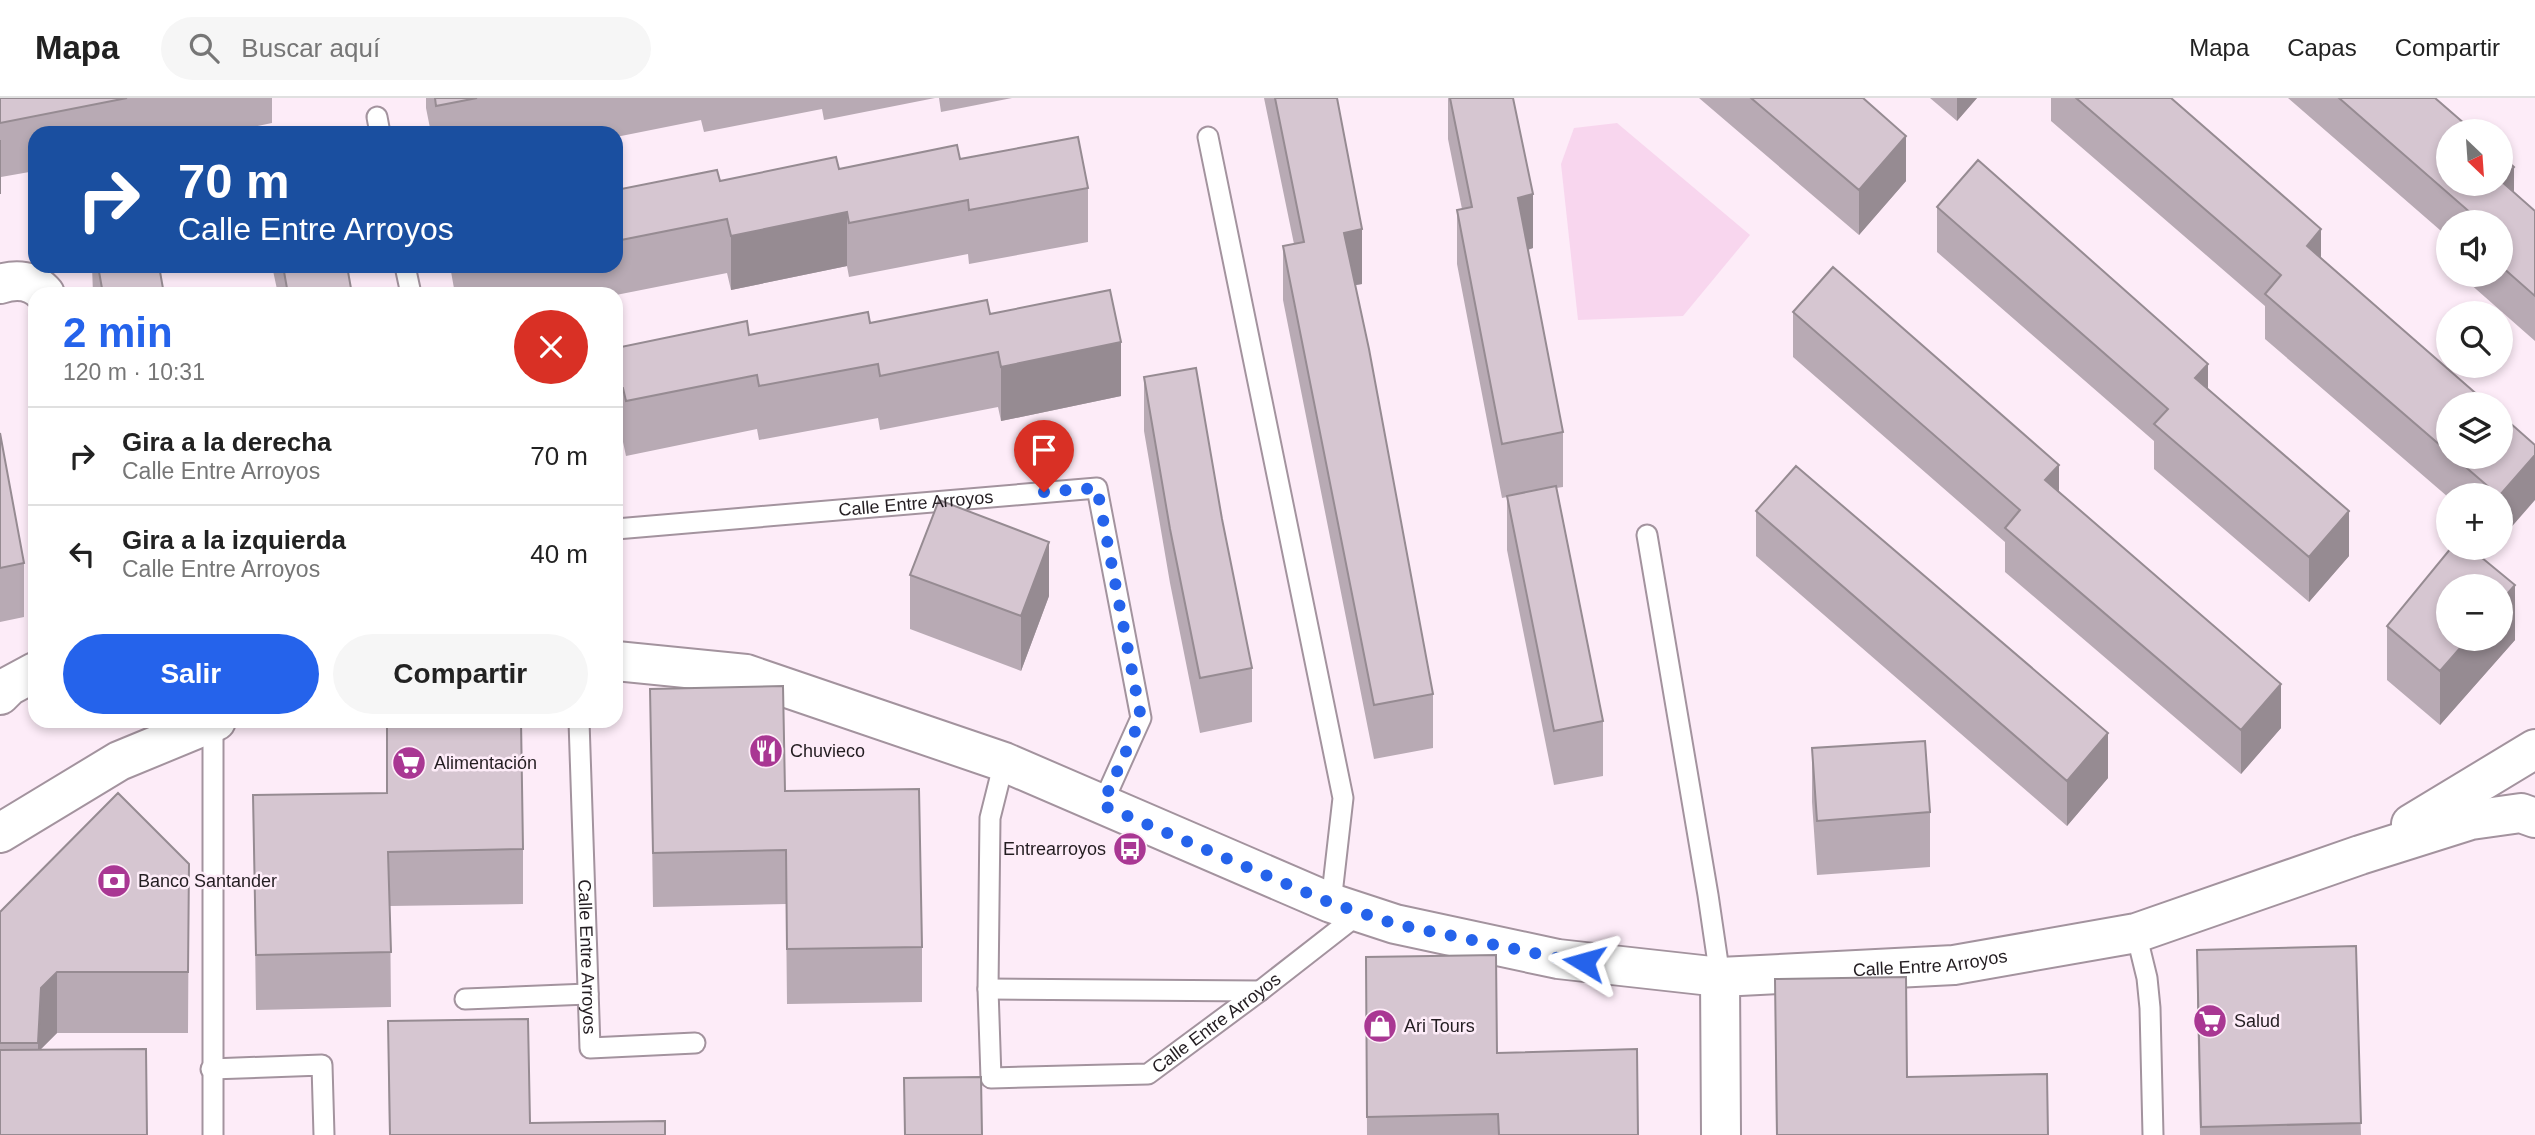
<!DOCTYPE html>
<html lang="es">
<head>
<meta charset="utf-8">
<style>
  :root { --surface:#fff; --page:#f6f6f6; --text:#222; --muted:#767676; --line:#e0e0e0; --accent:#2563eb }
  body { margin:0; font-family:Arial,sans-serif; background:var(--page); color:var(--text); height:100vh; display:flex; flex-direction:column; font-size:26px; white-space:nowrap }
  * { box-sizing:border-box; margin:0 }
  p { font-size:23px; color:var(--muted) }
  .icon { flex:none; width:38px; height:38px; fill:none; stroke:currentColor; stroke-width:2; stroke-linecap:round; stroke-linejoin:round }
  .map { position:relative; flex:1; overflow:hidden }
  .side { position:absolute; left:28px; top:189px; width:595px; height:441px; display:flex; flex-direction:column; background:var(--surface); border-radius:21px; box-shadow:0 4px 10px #0003 }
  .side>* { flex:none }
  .guide { position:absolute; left:28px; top:28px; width:595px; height:147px; border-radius:21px; box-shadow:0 4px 10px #0003; background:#1a4fa0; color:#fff; overflow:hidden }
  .needle { width:46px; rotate:155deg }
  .buttons { position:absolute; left:2436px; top:21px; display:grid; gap:14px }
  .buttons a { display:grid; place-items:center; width:77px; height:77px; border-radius:50%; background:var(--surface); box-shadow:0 4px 10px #0003; font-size:35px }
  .pin { position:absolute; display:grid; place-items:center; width:60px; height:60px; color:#fff; margin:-72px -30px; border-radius:50% 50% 50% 0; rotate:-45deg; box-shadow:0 0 7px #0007 }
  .pin .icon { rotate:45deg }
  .me { position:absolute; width:77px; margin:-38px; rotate:278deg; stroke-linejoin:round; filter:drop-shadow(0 0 5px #0008) }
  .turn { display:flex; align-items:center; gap:24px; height:147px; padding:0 35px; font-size:32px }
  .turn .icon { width:91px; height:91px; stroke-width:2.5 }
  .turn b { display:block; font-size:49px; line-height:60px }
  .round { display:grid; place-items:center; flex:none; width:74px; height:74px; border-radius:37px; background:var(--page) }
  .overview { display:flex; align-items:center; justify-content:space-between; height:119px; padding:0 35px }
  h1 { font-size:42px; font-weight:700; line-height:52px; color:var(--accent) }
  .button { display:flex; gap:14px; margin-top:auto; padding:14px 35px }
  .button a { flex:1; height:80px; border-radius:42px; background:var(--accent); color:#fff; font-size:28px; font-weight:700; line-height:80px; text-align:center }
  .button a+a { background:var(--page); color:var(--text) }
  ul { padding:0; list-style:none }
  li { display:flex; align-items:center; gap:21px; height:98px; padding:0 35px; border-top:2px solid var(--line) }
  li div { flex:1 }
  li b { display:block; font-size:26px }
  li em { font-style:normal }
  header { display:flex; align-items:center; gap:42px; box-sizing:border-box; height:98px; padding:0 35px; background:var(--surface); border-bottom:2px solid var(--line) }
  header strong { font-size:33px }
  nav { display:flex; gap:38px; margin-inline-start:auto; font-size:24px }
  .search { width:490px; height:63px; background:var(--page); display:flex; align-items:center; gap:18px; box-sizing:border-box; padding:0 24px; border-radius:38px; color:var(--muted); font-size:26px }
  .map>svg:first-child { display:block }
  .green { fill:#f8d6ee }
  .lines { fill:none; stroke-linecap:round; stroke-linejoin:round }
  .service-casing { stroke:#a3939e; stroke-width:23 }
  .minor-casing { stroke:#a3939e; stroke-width:42 }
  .service { stroke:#fff; stroke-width:19 }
  .minor { stroke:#fff; stroke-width:38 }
  .wall { fill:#b8aab4 }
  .shaded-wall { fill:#968b92 }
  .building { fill:#d6c6d1; stroke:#968b92; stroke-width:2 }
  .route { stroke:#2563eb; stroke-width:12; stroke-dasharray:0 21.6 }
  .labels { text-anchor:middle; stroke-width:5; stroke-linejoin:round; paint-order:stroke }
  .street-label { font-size:18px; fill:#231d21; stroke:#fdecf8 }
  .poi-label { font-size:18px; fill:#231d21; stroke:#fdecf8; text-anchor:start }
</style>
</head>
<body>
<header>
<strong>Mapa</strong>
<div class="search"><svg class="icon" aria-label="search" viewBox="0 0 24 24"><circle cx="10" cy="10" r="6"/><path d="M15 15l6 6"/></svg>Buscar aquí</div>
<nav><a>Mapa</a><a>Capas</a><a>Compartir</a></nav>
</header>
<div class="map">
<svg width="2535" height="1037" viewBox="0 0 2535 1037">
  <rect width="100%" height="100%" fill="#fdecf8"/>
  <path class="green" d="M1617 25 1750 137 1683 218 1578 222 1561 66 1574 30Z"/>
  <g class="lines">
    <g class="service-casing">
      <g id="service">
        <path d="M377 19 380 35"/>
        <path d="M1208 39 1343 700 1331 805"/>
        <path d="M405 168 411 196"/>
        <path id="s1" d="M616 431 1097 390 1141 620 1102 707"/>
        <path d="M1647 437 1708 797 1720 879"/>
        <path id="s2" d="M579 623 590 950 695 945"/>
        <path id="s3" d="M1004 664 990 720 988 891 991 980 1148 976 1260 893 1360 815"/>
        <path d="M2136 835 2147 880 2150 910 2153 1037"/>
        <path d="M988 891 1260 893"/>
        <path d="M465 901 588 896"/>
        <path d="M211 971 322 967 324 1037"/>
        <path d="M213 1037V624"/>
      </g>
    </g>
    <g class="minor-casing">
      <g id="minor">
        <path d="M0 186C16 181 34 182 45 196"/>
        <path id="s4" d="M616 563 746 576 1004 664 1331 805 1395 826 1558 861 1720 879 1954 867 2136 835 2360 757 2471 722 2521 715 2535 720"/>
        <path d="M0 597 9 588 35 574"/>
        <path d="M2411 726 2535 651"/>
        <path d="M0 735 119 663 216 623"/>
        <path d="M1720 879 1721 1037"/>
      </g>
    </g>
    <use href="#service" class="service"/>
    <use href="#minor" class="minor"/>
  </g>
  <path class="wall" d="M0 0H272V25L224 35H35V73L1 79V96H0Z
    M426 0H935L824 22 822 11 704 34 701 22 616 39V35H431L426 10Z
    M939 0H1012L941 14Z
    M1264 0H1337L1362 186 1355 187 1433 596V650L1374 661 1283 202V148L1294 146Z
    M1448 0H1513L1533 150 1528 152 1563 334V389L1556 390 1603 623V678L1554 687 1507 452V399L1502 400 1457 166V112L1462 111 1448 41Z
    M1699 0H1863L1906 83 1859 137Z
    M1930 0H1977L1957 23Z
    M2051 0H2171L2321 161 2448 306V359H2501V397H2448V399L2265 241V208L2051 23Z
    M2288 0H2435L2514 94 2535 113V243L2460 177H2501V124H2448V139Z
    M960 61 1088 90V144L969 166 968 156 849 179 847 168 731 192 727 175 616 197V196H596L595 191 568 196H455L450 168H616V92Z
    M1937 109 2208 291 2349 458 2309 504 2154 371V343L1937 154Z
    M92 168H159L164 196H93Z
    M272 168H347L352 196H278Z
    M1793 214 2059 394 2281 630 2241 676 2005 474V444L1793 259Z
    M990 216 1121 298 1001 323 998 309 880 332 878 320 759 342 757 331 626 358 623 344 616 346V250L870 225Z
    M1144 279 1222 421 1252 570V624L1200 635 1170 485 1144 333Z
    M0 335 24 465V519L0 524Z
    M1756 413 2108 680 2067 728 1756 458Z
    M910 477 1049 498 1021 573 910 531Z
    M2387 528 2515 542 2440 627 2387 582Z
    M650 591 785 693 922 849V904L787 906 786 806 653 809Z
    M386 623 523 751V806L390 808 391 909 256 912 253 697 387 695Z
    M1812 650 1930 714V769L1817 777 1812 704Z
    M189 766 188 935H57L41 951 0 1037V814Z
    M2356 848 2361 1037H2200L2197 906V852Z
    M1366 859 1497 955 1638 1037H1367Z
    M1775 881 1907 979 2048 1037H1776Z
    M388 923 530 1025 665 1037H389Z"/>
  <path class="shaded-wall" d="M1957 0H1977L1957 23Z
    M1906 38V83L1859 137V92Z
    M0 42H1V96H0Z
    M2514 69V113L2501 83Z
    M1533 96V150L1518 154V100Z
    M847 114V168L731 192V138Z
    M1362 131V186L1344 189V135Z
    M2321 131V176L2307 148Z
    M1121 244V298L1001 323V269Z
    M2208 266V310L2195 280Z
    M2535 357V402L2501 441V397H2500Z
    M2059 367V412L2045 382Z
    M2349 413V458L2309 504V459Z
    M1049 444V498L1021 573V518Z
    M2515 487V542L2440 627V573L2468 541H2501V503Z
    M2281 586V630L2241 676V632Z
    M2108 635V680L2067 728V683Z
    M57 874V935L41 951 38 1006V945L41 890Z"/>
  <path class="building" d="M0 0H127L0 25Z
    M435 0H477L436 8Z
    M1275 0H1337L1362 131 1344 135 1369 251 1433 596 1374 607 1283 148 1304 144Z
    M1450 0H1513L1533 96 1518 100 1563 334 1502 346 1457 112 1472 109Z
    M1751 0H1863L1906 38 1859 92Z
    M2076 0H2171L2321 131 2307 148 2488 306H2448V354L2265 196 2281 177Z
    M2339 0H2435L2473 33H2448V86H2501V57L2514 69 2501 83 2535 113V198L2501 168V124H2465L2472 116Z
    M1078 39 1088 90 969 112 968 102 849 125 847 114 731 138 727 121 616 143V92L717 72 720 83 836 59 839 71 957 47 960 61Z
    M1978 62 2208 266 2195 280 2349 413 2309 459 2154 326 2168 311 1937 109Z
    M98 168H159L164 196H103Z
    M283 168H347L352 196H288Z
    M1833 169 2059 367 2045 382 2281 586 2241 632 2005 430 2020 412 1793 214Z
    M1110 192 1121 244 1001 269 998 254 880 278 878 266 759 288 757 277 626 303 623 290 616 291V250L747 223 749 237 868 214 870 225 987 202 990 216Z
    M1196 270 1222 421 1252 570 1200 580 1170 431 1144 279Z
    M2501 317 2535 347V357L2500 397H2498L2454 359H2501Z
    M0 335 24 465 0 470Z
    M1796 368 2108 635 2067 683 1756 413Z
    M1556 388 1603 623 1554 633 1507 398Z
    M939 402 1049 444 1021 518 910 477Z
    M2451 450H2470L2515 487 2501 503V488H2448V541H2468L2440 573 2387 528Z
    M783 588 785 693 919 691 922 849 787 851 786 752 653 755 650 591Z
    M387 623H521L523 751 388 754 391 854 256 857 253 697 387 695Z
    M1925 643 1930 714 1817 723 1812 650Z
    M118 695 189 766 188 874H57L41 890 38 945H0V814Z
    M2356 848 2361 1025 2201 1029 2197 852Z
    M1496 857 1497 955 1637 951 1638 1037H1499L1498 1016 1367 1019 1366 859Z
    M1906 879 1907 979 2047 976 2048 1037H1777L1775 881Z
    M528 921 530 1025 665 1023V1037H390L388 923Z
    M146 951 147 1037H0V952Z
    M981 979 982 1037H905L904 980Z"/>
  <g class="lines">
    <path class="route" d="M1044 394 1097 390 1141 620 1102 707 1331 805 1395 826 1558 860 1584 864"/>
  </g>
  <defs>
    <g id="restaurant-disc" transform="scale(1.75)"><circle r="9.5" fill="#a93793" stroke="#fdecf8"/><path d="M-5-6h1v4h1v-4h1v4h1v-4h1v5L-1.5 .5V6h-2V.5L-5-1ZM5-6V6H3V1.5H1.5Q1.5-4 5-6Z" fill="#fff"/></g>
    <g id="supermarket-disc" transform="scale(1.75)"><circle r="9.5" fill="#a93793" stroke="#fdecf8"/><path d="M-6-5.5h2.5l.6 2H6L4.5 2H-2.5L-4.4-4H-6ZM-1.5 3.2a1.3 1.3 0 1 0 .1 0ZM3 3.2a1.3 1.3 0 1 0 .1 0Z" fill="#fff"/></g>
    <g id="bus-disc" transform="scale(1.75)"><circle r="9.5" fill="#a93793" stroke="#fdecf8"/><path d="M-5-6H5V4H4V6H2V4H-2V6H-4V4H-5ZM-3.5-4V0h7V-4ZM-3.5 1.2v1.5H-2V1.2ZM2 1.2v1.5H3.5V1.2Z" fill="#fff"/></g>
    <g id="bank-disc" transform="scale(1.75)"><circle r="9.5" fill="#a93793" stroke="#fdecf8"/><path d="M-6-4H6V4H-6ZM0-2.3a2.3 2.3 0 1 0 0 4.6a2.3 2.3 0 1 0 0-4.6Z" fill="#fff"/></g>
    <g id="shop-disc" transform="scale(1.75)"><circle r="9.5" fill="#a93793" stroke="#fdecf8"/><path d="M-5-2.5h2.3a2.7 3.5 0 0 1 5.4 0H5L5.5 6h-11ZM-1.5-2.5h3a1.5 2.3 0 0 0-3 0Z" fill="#fff"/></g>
  </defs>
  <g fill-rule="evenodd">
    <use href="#restaurant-disc" x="766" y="653"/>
    <use href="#supermarket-disc" x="409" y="665"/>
    <use href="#bus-disc" x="1130" y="751"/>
    <use href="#bank-disc" x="114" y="783"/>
    <use href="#supermarket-disc" x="2210" y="923"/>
    <use href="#shop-disc" x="1380" y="928"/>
  </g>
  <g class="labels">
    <g class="street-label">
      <text dy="6" stroke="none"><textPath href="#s1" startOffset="301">Calle Entre Arroyos</textPath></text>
      <text dy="6" stroke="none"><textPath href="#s2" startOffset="236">Calle Entre Arroyos</textPath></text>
      <text dy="6" stroke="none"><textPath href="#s4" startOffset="1367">Calle Entre Arroyos</textPath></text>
      <text dy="6" stroke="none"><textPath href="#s3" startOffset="560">Calle Entre Arroyos</textPath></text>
    </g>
    <g class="poi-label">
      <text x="790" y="659">Chuvieco</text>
      <text x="434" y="671">Alimentación</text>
      <text x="1106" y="757" text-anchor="end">Entrearroyos</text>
      <text x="138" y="789">Banco Santander</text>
      <text x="2234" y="929">Salud</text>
      <text x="1404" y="934">Ari Tours</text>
    </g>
  </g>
</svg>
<div class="buttons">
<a><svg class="needle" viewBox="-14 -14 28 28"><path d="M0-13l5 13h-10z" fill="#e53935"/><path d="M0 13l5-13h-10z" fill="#767676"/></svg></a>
<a><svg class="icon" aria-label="sound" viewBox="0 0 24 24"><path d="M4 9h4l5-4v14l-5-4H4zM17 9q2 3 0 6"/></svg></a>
<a><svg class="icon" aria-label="search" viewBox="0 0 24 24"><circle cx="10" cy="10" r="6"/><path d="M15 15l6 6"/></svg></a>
<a><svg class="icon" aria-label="layers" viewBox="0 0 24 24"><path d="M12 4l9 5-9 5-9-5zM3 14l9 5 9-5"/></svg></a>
<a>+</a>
<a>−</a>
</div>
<div class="pin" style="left:1044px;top:394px;background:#d93025"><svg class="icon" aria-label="arrive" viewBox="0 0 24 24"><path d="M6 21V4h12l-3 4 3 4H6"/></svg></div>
<svg class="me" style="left:1584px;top:864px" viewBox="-20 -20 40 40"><path d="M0-17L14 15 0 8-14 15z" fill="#2563eb" stroke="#fff" stroke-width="4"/></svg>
<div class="guide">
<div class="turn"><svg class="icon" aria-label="right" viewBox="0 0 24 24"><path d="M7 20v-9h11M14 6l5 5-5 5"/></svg><div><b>70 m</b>Calle Entre Arroyos</div></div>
</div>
<section class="side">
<div class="overview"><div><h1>2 min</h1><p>120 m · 10:31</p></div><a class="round" style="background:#d93025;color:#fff"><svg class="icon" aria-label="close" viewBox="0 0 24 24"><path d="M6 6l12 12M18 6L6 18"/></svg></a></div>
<ul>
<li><svg class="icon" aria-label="right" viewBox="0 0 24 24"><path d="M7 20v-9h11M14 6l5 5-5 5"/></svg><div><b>Gira a la derecha</b><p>Calle Entre Arroyos</p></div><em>70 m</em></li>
<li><svg class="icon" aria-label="left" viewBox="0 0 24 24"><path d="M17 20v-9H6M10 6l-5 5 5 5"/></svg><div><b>Gira a la izquierda</b><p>Calle Entre Arroyos</p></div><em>40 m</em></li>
</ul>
<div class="button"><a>Salir</a><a>Compartir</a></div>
</section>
</div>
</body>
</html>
